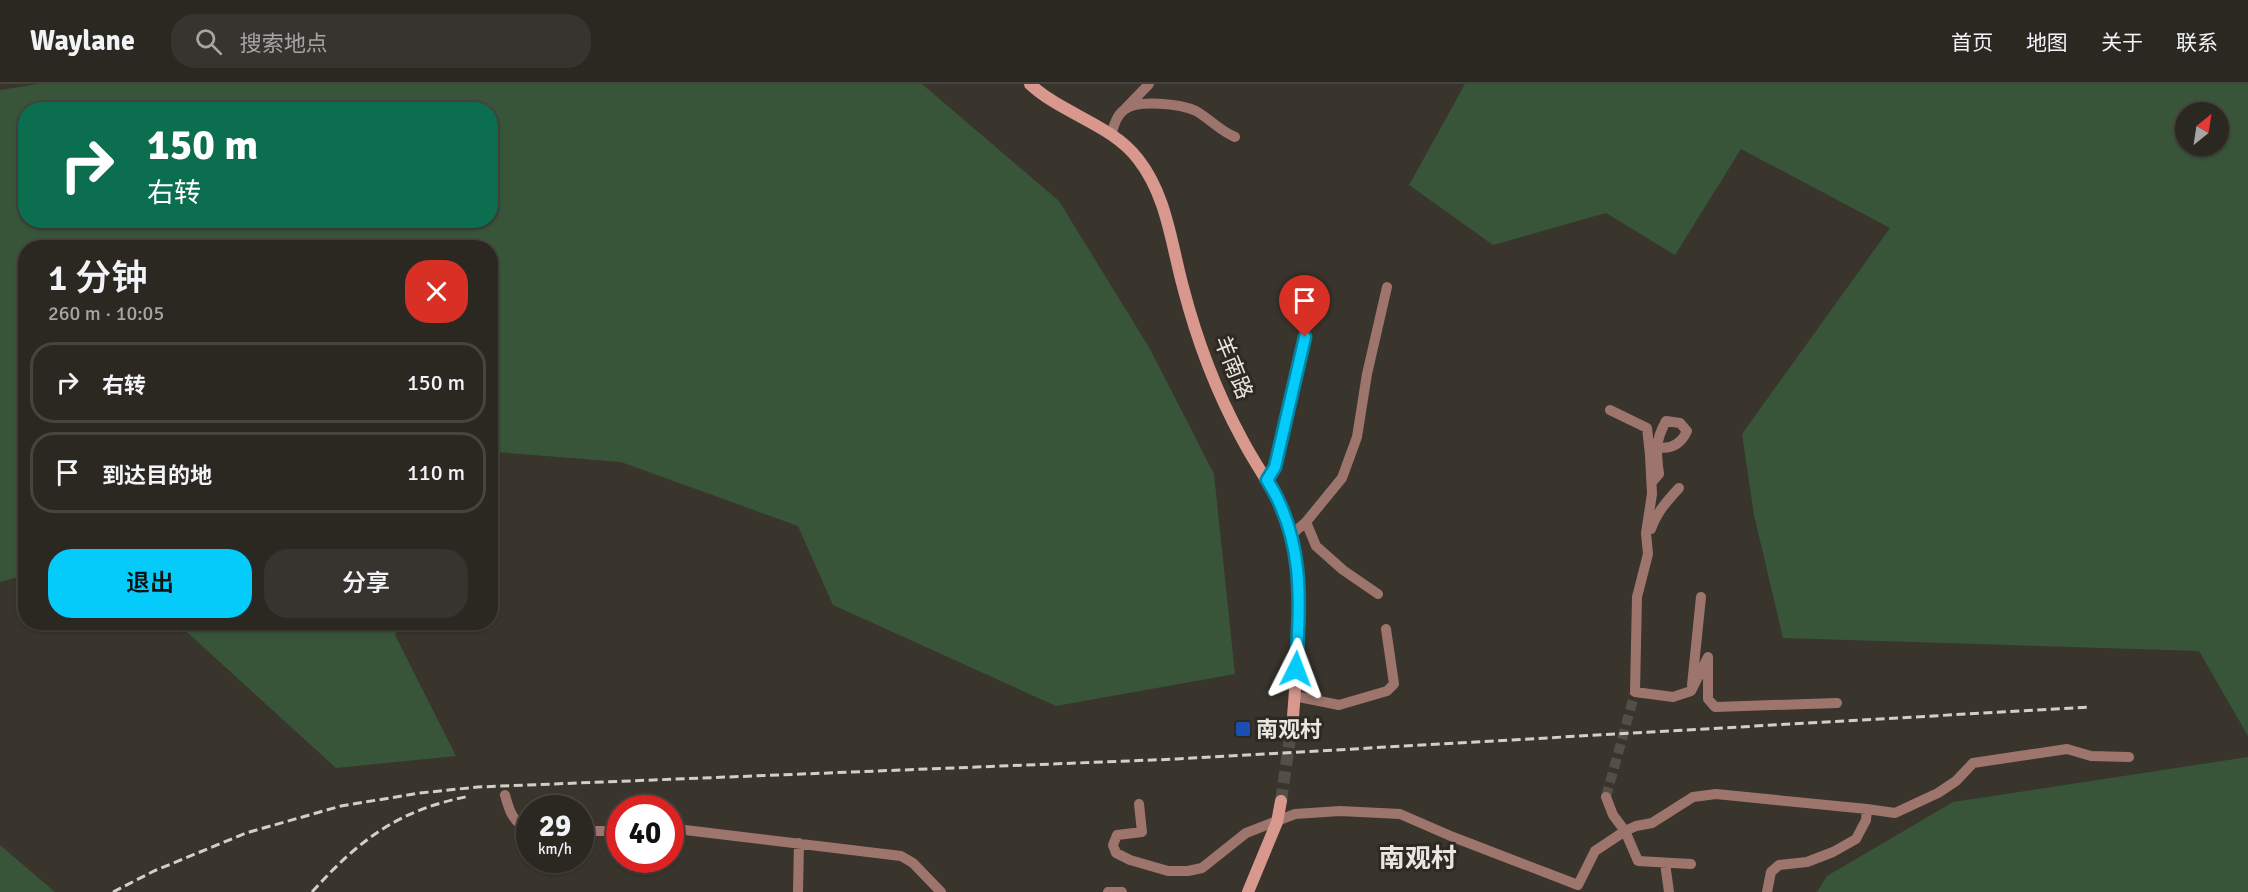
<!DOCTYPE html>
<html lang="zh">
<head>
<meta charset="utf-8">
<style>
  :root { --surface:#2b2721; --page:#37332e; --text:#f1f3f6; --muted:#a6a5a5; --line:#47443f; --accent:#04cbf9 }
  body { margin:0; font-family:Signika,"Noto Sans SC",sans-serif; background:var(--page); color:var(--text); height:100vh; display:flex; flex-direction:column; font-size:22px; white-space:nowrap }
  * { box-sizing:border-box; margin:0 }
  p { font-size:20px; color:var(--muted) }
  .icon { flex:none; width:33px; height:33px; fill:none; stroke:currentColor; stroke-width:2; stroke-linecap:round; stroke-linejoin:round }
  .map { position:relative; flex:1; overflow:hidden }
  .sheet { position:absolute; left:18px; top:156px; width:480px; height:390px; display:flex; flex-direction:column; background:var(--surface); border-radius:24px; box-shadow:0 2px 4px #0004,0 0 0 2px var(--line) }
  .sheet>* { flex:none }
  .hud { position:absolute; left:18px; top:18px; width:480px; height:126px; border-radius:24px; box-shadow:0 2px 4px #0004,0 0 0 2px var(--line); background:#0b6e4f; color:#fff; overflow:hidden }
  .needle { width:39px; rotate:30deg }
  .controls { position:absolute; left:2175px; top:18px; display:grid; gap:12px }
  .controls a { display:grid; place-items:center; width:54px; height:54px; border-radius:50%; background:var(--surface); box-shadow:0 2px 4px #0004,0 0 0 2px var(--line); font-size:30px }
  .speed { position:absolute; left:516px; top:711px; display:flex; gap:12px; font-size:30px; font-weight:700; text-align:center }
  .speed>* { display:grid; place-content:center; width:78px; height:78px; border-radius:50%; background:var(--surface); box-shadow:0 2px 4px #0004,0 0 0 2px var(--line); line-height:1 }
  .speed small { font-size:15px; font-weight:400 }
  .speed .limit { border:9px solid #d22; background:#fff; color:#111 }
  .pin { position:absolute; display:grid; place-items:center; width:51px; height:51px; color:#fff; margin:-62px -26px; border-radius:50% 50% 50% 0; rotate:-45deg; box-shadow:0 0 6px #0007 }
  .pin .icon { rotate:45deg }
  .me { position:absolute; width:66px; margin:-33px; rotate:3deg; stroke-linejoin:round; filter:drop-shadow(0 0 4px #0008) }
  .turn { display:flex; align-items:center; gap:21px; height:126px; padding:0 30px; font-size:27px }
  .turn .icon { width:78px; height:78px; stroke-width:2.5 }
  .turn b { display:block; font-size:42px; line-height:51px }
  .round { display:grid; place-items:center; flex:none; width:63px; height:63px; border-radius:24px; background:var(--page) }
  .summary { display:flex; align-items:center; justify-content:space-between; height:102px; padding:0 30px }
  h1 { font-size:36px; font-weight:600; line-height:45px }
  .primary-button { display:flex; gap:12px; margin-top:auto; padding:12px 30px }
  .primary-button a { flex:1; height:69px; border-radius:24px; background:var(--accent); color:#111; font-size:24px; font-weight:600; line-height:69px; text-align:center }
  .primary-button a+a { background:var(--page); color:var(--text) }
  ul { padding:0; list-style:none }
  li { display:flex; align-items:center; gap:18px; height:81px; margin:0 12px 9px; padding:0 18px; border:3px solid var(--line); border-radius:24px }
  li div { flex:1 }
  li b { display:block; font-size:22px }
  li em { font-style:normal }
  header { display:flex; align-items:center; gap:36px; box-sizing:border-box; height:84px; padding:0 30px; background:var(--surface); border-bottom:2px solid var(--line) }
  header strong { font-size:28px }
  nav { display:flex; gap:33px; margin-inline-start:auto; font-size:21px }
  .search { width:420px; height:54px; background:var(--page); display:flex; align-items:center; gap:15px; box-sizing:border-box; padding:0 21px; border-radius:24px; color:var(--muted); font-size:22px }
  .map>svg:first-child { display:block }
  .green { fill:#38553a; fill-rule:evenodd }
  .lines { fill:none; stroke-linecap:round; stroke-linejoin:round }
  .street-tunnel { stroke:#534f47; stroke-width:10; stroke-dasharray:10 5; stroke-linecap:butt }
  .secondary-tunnel { stroke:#534f47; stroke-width:12; stroke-dasharray:12 6; stroke-linecap:butt }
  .street { stroke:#9e756d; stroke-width:10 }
  .secondary { stroke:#d9988d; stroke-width:12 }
  .rail { stroke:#d2cfc9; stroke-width:3; stroke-dasharray:9 4.5; stroke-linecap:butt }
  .route-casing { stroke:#0384a2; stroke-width:15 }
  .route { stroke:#04cbf9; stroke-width:10 }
  .transit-dot { fill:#1a4fb4; stroke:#2e2a22; stroke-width:2 }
  .labels { text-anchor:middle; stroke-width:6; stroke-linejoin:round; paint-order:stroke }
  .street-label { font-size:22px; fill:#e9e6e1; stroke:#2e2a22 }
  .poi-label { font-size:22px; font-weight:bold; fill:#e9e6e1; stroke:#2e2a22; text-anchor:start }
  .quarter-label { font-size:26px; font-weight:bold; fill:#e9e6e1; stroke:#2e2a22 }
</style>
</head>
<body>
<header>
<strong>Waylane</strong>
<div class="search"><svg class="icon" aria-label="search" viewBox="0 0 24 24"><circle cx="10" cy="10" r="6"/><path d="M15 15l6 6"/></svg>搜索地点</div>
<nav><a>首页</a><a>地图</a><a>关于</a><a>联系</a></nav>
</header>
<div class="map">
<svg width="2248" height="808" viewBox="0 0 2248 808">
  <rect width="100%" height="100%" fill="#39342c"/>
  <path class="green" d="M38 0H922L1059 117 1150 265 1214 390 1235 590 1056 622 833 521 798 442 621 378 496 368 491 377 490 164H26L25 491 0 498V6ZM26 26H490V136H26Z
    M1465 0H2248V652L2199 567 1783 554 1754 431 1742 350 1890 144 1741 65 1675 171 1606 129 1493 161 1409 101ZM2186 28H2218V62H2186Z
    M177 539H402L395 551 456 672 336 684Z
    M2248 673V808H1817L1827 792 1953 718Z
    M0 761 55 808H0Z"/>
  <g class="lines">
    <path class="street-tunnel" d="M1606 713 1635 608"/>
    <path class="secondary-tunnel" d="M1281 717 1293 633"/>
    <path class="street" d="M1125 25 1149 0
      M1111 51C1114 42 1116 32 1124 26 1137 15 1181 20 1196 27 1210 35 1220 47 1235 53
      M1610 326 1647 344 1650 371 1652 410 1646 449 1648 470 1637 513 1635 608 1673 613 1691 607 1708 573V615L1715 623 1837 619
      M1267 396 1275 383 1305 253
      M1652 398 1659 390C1656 367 1655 357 1666 337L1680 339 1687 347C1681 360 1671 366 1656 363
      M1306 438 1316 462 1343 486 1378 510
      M1651 445C1657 428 1667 417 1679 404
      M1291 451 1306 438 1342 394 1357 353 1367 290 1387 203
      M1692 601 1701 513
      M1294 612 1339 621 1387 607 1394 600 1386 545
      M505 711C509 726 513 740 530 745
      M1606 713 1613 731 1625 747 1638 777 1691 780
      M1139 720 1142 748 1117 751 1113 761 1116 769 1130 776 1168 787H1188L1202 784 1246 749 1295 730 1340 727 1400 730 1453 753 1578 801 1595 767 1625 747 1636 742 1652 739 1693 713 1716 710 1867 725
      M670 746H685L901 772 913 779 941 808
      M580 747H620
      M1665 779 1669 808
      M798 808 799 759
      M1108 808H1122
      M1767 808 1771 788 1779 781 1807 778 1833 768 1856 755 1866 736 1867 725 1895 729 1938 709 1956 697 1973 679 2067 665 2091 672 2129 673"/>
    <path class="secondary" d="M1030 0C1062 30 1111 40 1138 75 1167 112 1171 159 1183 203 1196 253 1217 309 1242 355 1263 395 1284 415 1293 461 1304 518 1297 576 1293 633
      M1248 808 1277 738 1281 717"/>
    <path class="rail" d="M113 808 154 787 246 749 341 722 420 709 478 703 1177 675 2090 623
      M312 808C360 755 398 726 470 712"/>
  </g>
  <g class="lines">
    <g class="route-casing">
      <path id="route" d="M1296 585C1300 517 1305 456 1267 396L1275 383 1305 253"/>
    </g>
    <use href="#route" class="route"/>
  </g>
  <rect class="transit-dot" x="1235" y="637" width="16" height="16" rx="3"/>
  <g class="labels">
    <g class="street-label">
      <text transform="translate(1234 283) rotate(68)" y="8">羊南路</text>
    </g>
    <g class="poi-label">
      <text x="1256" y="653">南观村</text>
    </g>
    <g class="quarter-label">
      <text x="1418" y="783">南观村</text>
    </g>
  </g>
</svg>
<div class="controls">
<a><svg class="needle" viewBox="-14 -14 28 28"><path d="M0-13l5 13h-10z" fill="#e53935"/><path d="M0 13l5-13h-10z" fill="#a6a5a5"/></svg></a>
</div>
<div class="speed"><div>29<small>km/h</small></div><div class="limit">40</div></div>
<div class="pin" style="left:1305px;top:253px;background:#d93025"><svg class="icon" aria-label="arrive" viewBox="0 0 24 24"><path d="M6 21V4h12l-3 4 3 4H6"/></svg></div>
<svg class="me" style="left:1296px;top:585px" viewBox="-20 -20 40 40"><path d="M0-17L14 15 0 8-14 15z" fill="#04cbf9" stroke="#fff" stroke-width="4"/></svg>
<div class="hud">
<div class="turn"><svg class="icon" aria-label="right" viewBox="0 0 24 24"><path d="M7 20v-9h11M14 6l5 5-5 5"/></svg><div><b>150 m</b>右转</div></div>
</div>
<section class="sheet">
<div class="summary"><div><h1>1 分钟</h1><p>260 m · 10:05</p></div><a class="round" style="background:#d93025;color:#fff"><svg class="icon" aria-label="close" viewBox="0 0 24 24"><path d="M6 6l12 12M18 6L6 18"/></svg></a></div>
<ul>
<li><svg class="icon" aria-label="right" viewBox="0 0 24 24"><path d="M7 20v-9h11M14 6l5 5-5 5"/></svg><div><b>右转</b></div><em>150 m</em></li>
<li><svg class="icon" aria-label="arrive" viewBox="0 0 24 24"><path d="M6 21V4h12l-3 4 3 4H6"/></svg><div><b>到达目的地</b></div><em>110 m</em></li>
</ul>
<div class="primary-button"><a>退出</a><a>分享</a></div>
</section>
</div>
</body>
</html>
